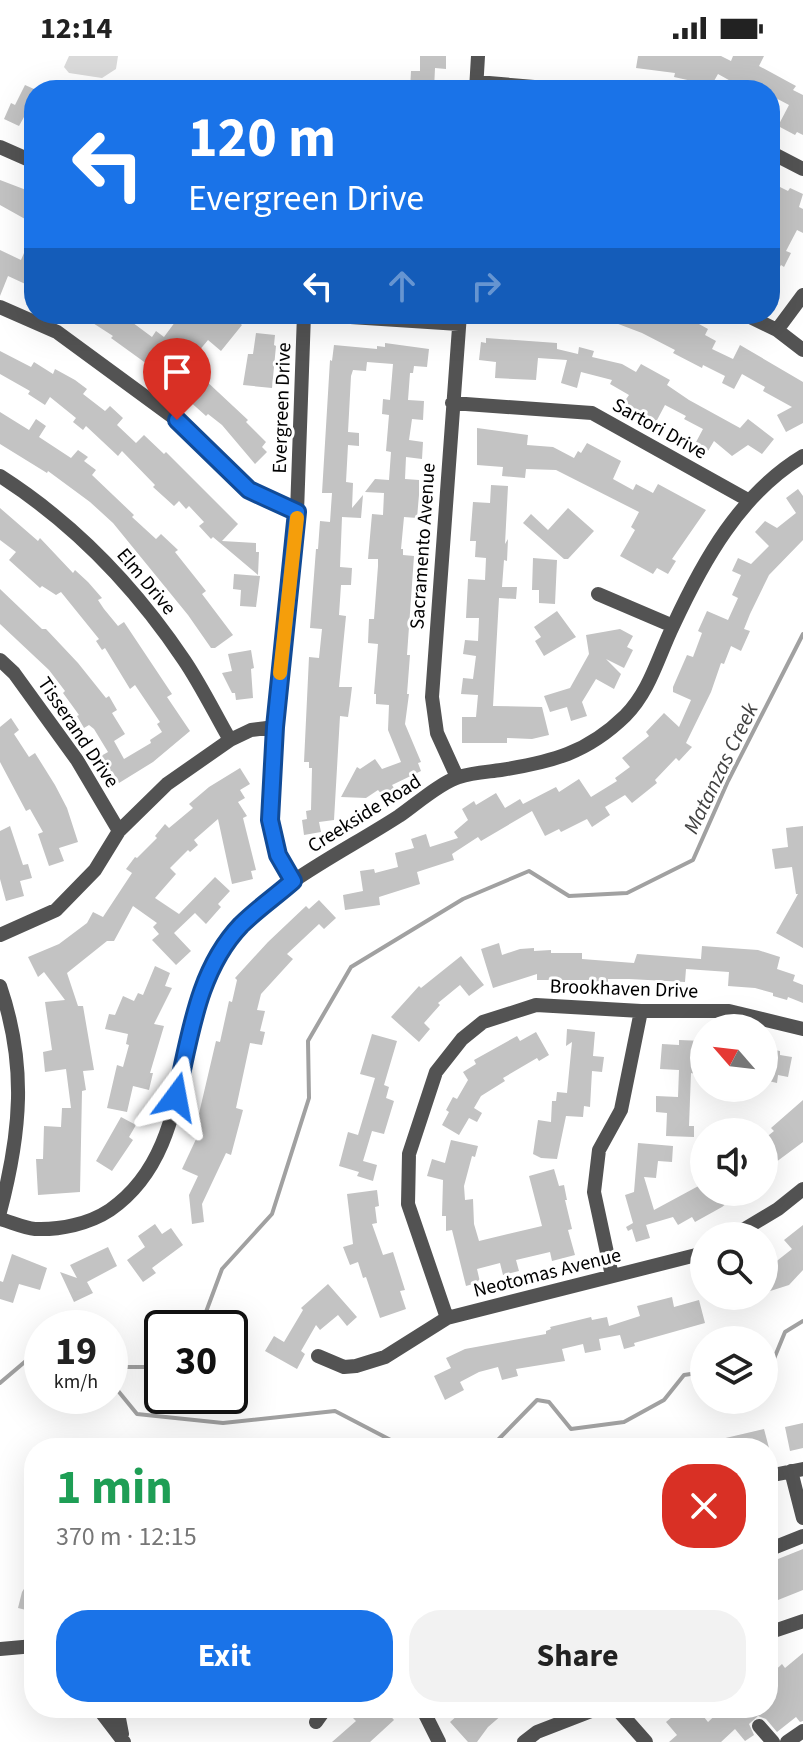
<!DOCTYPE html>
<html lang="en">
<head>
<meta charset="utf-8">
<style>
  :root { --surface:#fff; --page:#f2f2f2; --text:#222; --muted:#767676; --accent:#1a73e8 }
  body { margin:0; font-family:"Source Sans 3",sans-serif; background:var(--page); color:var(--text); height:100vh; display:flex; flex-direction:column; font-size:30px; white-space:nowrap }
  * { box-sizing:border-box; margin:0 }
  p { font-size:26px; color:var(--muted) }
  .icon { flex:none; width:44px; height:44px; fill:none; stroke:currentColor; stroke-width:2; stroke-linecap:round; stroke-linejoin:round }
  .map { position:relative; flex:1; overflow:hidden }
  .details { position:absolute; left:24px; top:1382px; width:754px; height:280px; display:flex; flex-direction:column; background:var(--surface); border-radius:32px; box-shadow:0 8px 32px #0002 }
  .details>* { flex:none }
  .hud { position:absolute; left:24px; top:24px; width:756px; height:244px; border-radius:32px; box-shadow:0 8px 32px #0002; background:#1a73e8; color:#fff; overflow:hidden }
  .needle { width:52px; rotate:298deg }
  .tools { position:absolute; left:690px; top:958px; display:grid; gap:16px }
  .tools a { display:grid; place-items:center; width:88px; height:88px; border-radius:50%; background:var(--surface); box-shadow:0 8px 32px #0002; font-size:40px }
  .speed { position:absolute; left:24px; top:1254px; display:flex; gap:16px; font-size:40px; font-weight:700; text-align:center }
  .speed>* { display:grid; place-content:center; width:104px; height:104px; border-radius:50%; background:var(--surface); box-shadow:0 8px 32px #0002; line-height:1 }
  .speed small { font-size:20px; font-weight:400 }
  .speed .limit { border:4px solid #111; border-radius:12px; background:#fff; color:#111 }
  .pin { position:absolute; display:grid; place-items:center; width:68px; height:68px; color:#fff; margin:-82px -34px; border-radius:50% 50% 50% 0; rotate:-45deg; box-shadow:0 0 8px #0007 }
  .pin .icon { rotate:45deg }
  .me { position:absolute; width:88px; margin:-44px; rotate:13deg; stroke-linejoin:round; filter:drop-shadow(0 0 6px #0008) }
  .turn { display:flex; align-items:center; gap:28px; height:168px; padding:0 32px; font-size:36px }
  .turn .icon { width:104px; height:104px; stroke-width:2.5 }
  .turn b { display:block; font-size:56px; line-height:68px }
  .lanes { display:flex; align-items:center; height:76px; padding:0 32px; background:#0003; justify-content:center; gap:40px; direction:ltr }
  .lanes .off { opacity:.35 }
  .round { display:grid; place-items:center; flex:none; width:84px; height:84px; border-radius:32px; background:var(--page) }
  .overview { display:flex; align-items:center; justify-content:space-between; height:136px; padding:0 32px }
  h1 { font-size:48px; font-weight:700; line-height:60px; color:#1e9e55 }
  .cta { display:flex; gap:16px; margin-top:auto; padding:16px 32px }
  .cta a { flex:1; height:92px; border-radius:32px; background:var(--accent); color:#fff; font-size:32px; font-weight:700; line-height:92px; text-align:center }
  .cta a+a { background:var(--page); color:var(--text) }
  .status { display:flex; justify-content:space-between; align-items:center; height:56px; padding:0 40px; background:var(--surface); direction:ltr }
  .status svg { height:22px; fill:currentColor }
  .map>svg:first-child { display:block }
  .green { fill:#dadada }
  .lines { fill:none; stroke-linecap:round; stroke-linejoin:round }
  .stream { stroke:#a1a1a1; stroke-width:4 }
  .building { fill:#c3c3c3 }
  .minor { stroke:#535353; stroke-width:14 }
  .route-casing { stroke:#114b97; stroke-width:20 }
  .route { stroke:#1a73e8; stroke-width:14 }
  .slow { stroke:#f59e0b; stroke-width:14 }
  .labels { text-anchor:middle; stroke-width:6; stroke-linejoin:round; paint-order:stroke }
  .street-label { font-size:20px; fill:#000; stroke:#fff }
  .water-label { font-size:22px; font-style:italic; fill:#424242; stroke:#fff }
</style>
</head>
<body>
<div class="status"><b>12:14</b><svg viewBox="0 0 49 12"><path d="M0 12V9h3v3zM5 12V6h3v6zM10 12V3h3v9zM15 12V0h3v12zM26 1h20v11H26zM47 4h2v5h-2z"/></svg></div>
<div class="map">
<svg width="803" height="1686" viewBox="0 0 803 1686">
  <rect width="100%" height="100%" fill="#fff"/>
  <path class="green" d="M69 0H118L116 13 102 22 69 17 64 11Z"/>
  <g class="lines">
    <path class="stream" d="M200 1272 222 1213 272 1158 309 1042 308 985 351 911 463 843 529 815 569 840 627 837 693 804 728 725 803 578
      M110 1311H162
      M764 1312 771 1310 785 1276 803 1265
      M110 1325 137 1358 223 1367 335 1355 406 1392
      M0 1327 27 1304 42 1305
      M472 1392 494 1388 537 1344 549 1346 571 1373 624 1366 664 1344 684 1319 704 1316"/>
  </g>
  <path class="building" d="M420 0H446V13L435 12 434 34H410L411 15H420Z
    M638 0H721L731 5 733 0H764L759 10 796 30 793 34 803 39V79L797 76 795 79 778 70 789 49 770 39V34H733L736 28 718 18 710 32 701 27 674 21 675 17 636 12Z
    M25 29 34 33V66L24 61 19 70 4 63 11 47 15 49Z
    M0 124 34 137V168L0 149Z
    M770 126 788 135 790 132 803 138 799 151 803 153V177L797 174 786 195 791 197 784 211 781 209 770 228Z
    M0 194 21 204 24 197 34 202V232L8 220 0 240Z
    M79 258H121L152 281 156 275 164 281 181 258H230L242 269 221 295 208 284 188 308 248 364 246 366 266 386 262 391 267 396 255 408 222 369 208 358 206 360 167 325 176 314 155 297 147 308 111 282 113 280Z
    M592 258H645L665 268 670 258 690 263 708 273 705 279 716 285 712 293 733 303 740 289 803 326V367L786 376 777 359 792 351 763 335 765 331 742 318 734 333 722 327 725 320 703 309 702 312 673 297 675 294 642 277Z
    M256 277 275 279 274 289 276 290 272 332 243 329 248 298H253Z
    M486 282 557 287V293L578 298 579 291 594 295 592 301 622 308 636 316 641 308 670 324 667 329 689 344 740 372 748 363 774 383 762 398 748 389 732 400 714 385 708 395 695 388 703 373 684 363 686 360 665 349 656 366 624 346 629 339 610 328 612 324 581 316 577 332 561 327 567 304 538 302 536 324 495 322 496 306 479 304 481 286 486 287Z
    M385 287 429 293 427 311 414 310 413 317H410L408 344 424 345 423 364 412 363 409 384 423 386 422 403 406 401 405 423 419 424V439L417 462 404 461 401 493H403V499L414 500 407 599H410L407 638H409L405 668 421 706 418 707 421 715 392 729 394 732 383 740 378 734 366 742 341 741 357 711 360 713 375 703 382 713 401 706 388 674 389 649 376 648V638H374L378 588 368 587 369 563H374L378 510V503H368L372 458 383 459 384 437 365 436 375 423 389 424 391 396 386 395 389 359 382 358 383 343 390 344 393 308 367 306 366 315 353 314 351 320 348 376 359 377V390L348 389 346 426 353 427 352 452 363 439 361 462 342 461 340 511 352 512 351 529H341L339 559 346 560 339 631H352L350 647 348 661 340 660 334 764 319 766 321 776 304 779 302 764 307 763 306 755 311 754 312 712H309V706H304L309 601 319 602 322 573 310 572 316 493H318L320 465 330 466 332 437H322L330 304 332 305 334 289 377 293V290L385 291Z
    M0 295 31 311 34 306 53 318 55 313 75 324 87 333 83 338 105 355 110 350 123 362 117 369 136 387 144 379 164 398 166 396 238 468 222 485 256 487V496H259L258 519 213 481 211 483 199 470 204 466 189 450 186 453 179 445 174 450 153 431 155 429 122 395 118 400 86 370 83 374 73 366 76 362 50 341 45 349 28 338 30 335 0 318Z
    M0 356 29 374 36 363 46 370 39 381 71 402 78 394 88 401 84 405 96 414 92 419 134 459 132 461 156 483 161 478 178 494 175 496 206 535 202 538 233 579 215 592H211L188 559 113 467 90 446 48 415 47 417 0 388Z
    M477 372 528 379 527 389 553 391 574 402 578 395 581 397 587 387 621 405 613 423 633 434 636 428 653 437 658 428 706 454 672 503 676 505 668 518 657 512 653 518 620 500 635 474 631 471 639 456 556 414 526 413 525 422 502 420 503 411 477 409Z
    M491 429 508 430 505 488 508 483 507 505 504 504 502 531H517L516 543 499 542 493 650 542 651 549 679 532 683 507 682V687H462V661H476L478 639 461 638 463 622 473 623 476 600 463 598 465 584 478 585 479 562H466L468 523 485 524 486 502 475 501 476 485H470L473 446 490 447Z
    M798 433 803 440V484L769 519 750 558 744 573 750 575 741 595 731 590 724 608 721 607 711 636 686 687 692 691 679 705 676 702 655 724 657 727 632 747 625 739 605 751 610 759 592 771 587 763 561 776 559 773 545 780 532 755 481 785 478 781 452 798 454 804 417 816 420 828 379 841 380 849 345 854 343 839 363 835 360 815 374 813 375 817 398 811 395 797 414 792 411 783 426 778 430 791 458 782 454 776 468 764 462 753 474 745 476 749 496 737 505 752 520 743 523 748 556 731 559 736 579 723 591 741 617 725 615 722 630 711 622 702 649 680 646 676 664 657 679 671 691 644 673 636V631L687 599 693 601 702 577 698 575 707 555 728 564 738 542 732 539 741 519 732 515 738 502 751 508 769 490 755 476 765 465 777 472 796 457 786 442Z
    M0 452 38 485 40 482 73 517 75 514 88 526 102 542 98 544 104 553 118 570 124 566 172 638 167 641 190 675 153 706 119 727 101 700 108 696 94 673 89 669 84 672 77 660 79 659 63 637 65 635 49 614 0 568V533L42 573H46L78 607 106 642 109 640 117 654 112 657 125 678 114 685 124 703 151 687 150 684 162 676 157 668 160 666 135 629 130 633 105 592 102 594 96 585 99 583 61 536 56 539 42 530 40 532 9 504 16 496 0 484Z
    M568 452 594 475 568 503H564L523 467 531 458 548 474Z
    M533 502 557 504 555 548 539 547V534H532Z
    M234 518 260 520 256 551 240 550 241 534 233 533Z
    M557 555 576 581 544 600 535 585 541 581 534 571Z
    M620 573 633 580 627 591 633 594 624 612 606 603 621 618 614 633 596 623 582 646 587 660 571 665 567 651 550 656 544 640 570 632 589 598 586 579Z
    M251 594 254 612 251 613 253 642 236 644 235 637H232L222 617 232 615 228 598Z
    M11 662 19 674 14 678 29 701 35 697 55 729 67 752 78 786 59 792 64 805 49 810 38 778 43 776 30 753 26 755 0 706V671Z
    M240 712 250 728 240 734 245 742 238 746 247 760 243 762 256 814 251 815 253 823 232 828 218 763 194 784 198 789 190 796 188 794 170 812 176 818 155 842 179 858 215 821 230 835 218 848 221 851 206 868 195 857 174 877 191 895 176 909 152 884 159 878 153 871 157 867 133 850 114 885H107L67 917 78 950H83L94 1014 83 1015 86 1034 82 1035 80 1136 38 1139 36 1103H43L44 1070 61 1071 62 1052H71L66 1013 45 1016 43 996 52 994 45 946 65 944 44 916 38 921 28 901 59 888 87 867 93 856 103 861 132 817 126 813 135 801 137 802 157 782 155 780 165 768 169 772 193 752 189 748 209 731Z
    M10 770 23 809 28 808 32 822 20 825 24 840 6 845 0 823V775Z
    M803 770V892L776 877 798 838H796L792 811 775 813 772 793 788 791 786 772Z
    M319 844 336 862 324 873 319 868 287 898 293 903 261 938 257 954 265 955 260 975 265 976 262 989 250 987 236 1052 243 1054 231 1099 226 1097 202 1148 204 1166 192 1168 189 1139 198 1120 182 1113 197 1081 201 1067 197 1066 216 985 220 986 229 945 232 946 237 924 235 922 268 886 306 850 309 853Z
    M499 887 502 899 520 893 534 892V895L551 894V897H582V903L634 907 637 898 701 903 702 890 758 894 780 901 777 913 795 919 793 925 803 929V947L788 941 787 944 773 940V937L755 932 728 930 729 916 686 913 685 926 629 923H608V928L589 927V924H537V918L493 932 481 893Z
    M461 900 484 929 469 940 460 929 438 947 440 949 424 967 430 973 419 986 391 961 419 930 421 932Z
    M155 910 170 917 165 930 172 932 154 968 164 970 150 1017H153L149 1034 133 1030 127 1056 107 1052 117 1009 123 1011 129 989 126 988 128 978 105 973 109 958 115 959 123 940 134 945 138 937 143 939Z
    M567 973 595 976 593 1000 604 1001 602 1016 592 1015 590 1051 584 1050 583 1061 566 1060 557 1103 541 1102 533 1098 538 1064 551 1066 552 1045H556L557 1036 567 1037 572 986 566 990Z
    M536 976 549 999 539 1005 537 1002 503 1022 505 1025 481 1040 474 1052 482 1057 477 1066 469 1062 459 1079 442 1069 449 1056 446 1054 453 1041 457 1043 468 1024 463 1016 476 1008 474 1004 517 980 520 985Z
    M372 978 397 985 384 1029 389 1031 386 1042 394 1045 384 1078 372 1075 363 1105 377 1109 373 1125 357 1120 359 1116 339 1110 348 1076 358 1079 375 1022 360 1018Z
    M679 984 704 985V1020L691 1017 689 1070H694V1081L666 1080 667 1057 656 1056V1040L678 1041 679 1014 660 1013 662 988 679 989Z
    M764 992 780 995V999L792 1001 788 1021 778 1019 777 1027 764 1024Z
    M803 1044V1086L764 1115V1083L774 1075 771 1072Z
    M121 1061 136 1069 129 1081 133 1084 112 1115 96 1105Z
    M451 1084 478 1090 475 1101 472 1100 464 1130 465 1144 473 1143 474 1168 479 1185 542 1170 529 1120 554 1113 559 1130 564 1129 567 1144H565L572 1173 568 1174 575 1199 552 1205 550 1196 516 1204 519 1215 503 1219 500 1207 477 1213 480 1226 466 1230 452 1174 446 1175V1160H442L443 1124 427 1120 432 1103 445 1107Z
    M638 1087 673 1090 672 1106 658 1105 656 1122 644 1121 654 1154 704 1127V1136H741L722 1151 695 1166 692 1161 678 1169 673 1161 646 1169 650 1182 636 1186 632 1173 628 1175 626 1171 633 1167 625 1139 634 1136Z
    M377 1134 379 1150 375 1151 377 1167 372 1168 383 1199 393 1196 405 1234 400 1235 406 1253 380 1262 366 1221 363 1222 358 1206 350 1209 343 1191 353 1188 347 1138Z
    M155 1168 162 1178 171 1172 183 1189 152 1212 156 1217 143 1226 127 1204 145 1191 138 1180Z
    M803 1169V1214L789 1229 764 1237V1215L792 1193 784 1184Z
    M108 1191 117 1210 87 1226 93 1237 74 1246 60 1216 77 1222 70 1209Z
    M12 1198 47 1212 40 1234 19 1228 13 1247 0 1243V1225L3 1226Z
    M328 1228 357 1261 347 1270 338 1259 320 1274 316 1269 301 1295 305 1298 297 1313 265 1295 274 1280 284 1286 303 1254 301 1252Z
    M672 1241 674 1251 699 1244 705 1267 634 1287 635 1290 624 1293 620 1279 599 1283 601 1294 585 1297 583 1288 562 1293 565 1305 516 1313 518 1320 502 1324 498 1311 479 1316 460 1326 464 1334 445 1344 434 1320 451 1312 446 1302 465 1293 546 1278V1275L551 1273 550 1271 591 1261 592 1264 607 1261 609 1270 640 1260 637 1250Z
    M803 1367V1392L790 1395 785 1371Z
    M764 1373 769 1392H701L700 1388Z
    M803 1493V1534L768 1548V1521L773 1519 768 1507Z
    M34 1517V1556L18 1552 22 1536Z
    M803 1597V1665L800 1666 796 1661 777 1676 766 1663 758 1660 749 1668 754 1679 745 1685 735 1673 721 1686H669L677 1679 666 1666 683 1652 691 1662 699 1655 708 1666 723 1652H768V1621L782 1608 785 1612Z
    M364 1652H383L394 1664 370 1686H332L356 1665 353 1662Z
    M466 1652H510L488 1671 477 1686H468L450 1666Z"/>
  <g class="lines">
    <path class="minor" d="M477 26 570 34
      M476 34 478 0
      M0 91 34 106
      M770 96 803 113
      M0 251 57 276 177 364 249 434 297 456
      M304 258 459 268
      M744 258 777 274 803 294
      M777 274 803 239
      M452 347 592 357 748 444
      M0 420C75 468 135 531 184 604 201 629 215 658 230 684
      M598 538 673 570
      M0 604 14 617 77 704 119 775
      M457 721 437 677 432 641 460 258
      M293 825 278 799 270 764 275 671 297 456 304 258
      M0 879 56 854 95 814 119 775 167 728 230 684 251 674 275 671
      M0 930C27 1009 21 1076 0 1156
      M0 1163C11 1166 24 1172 35 1173 60 1174 89 1168 110 1154 204 1089 165 951 240 870 284 823 345 795 399 760 415 749 441 726 459 721 472 717 487 716 501 714 552 706 587 697 625 660 650 635 658 601 673 570 703 505 740 438 803 400
      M733 1180 778 1153 803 1133
      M612 1220 594 1136 599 1094 621 1054 641 955
      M447 1262 408 1148 409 1098 436 1016 462 983 483 966 536 949 641 955H729L803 973
      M318 1300 344 1311 356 1310 385 1301 447 1262 704 1197
      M791 1415 803 1462
      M768 1420 803 1413
      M768 1494 803 1480
      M768 1577 803 1565
      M0 1593 34 1590
      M98 1652 124 1686
      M117 1652 122 1678
      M422 1652 439 1686
      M616 1652 646 1686
      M316 1666 326 1652
      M759 1670 773 1686
      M524 1686 537 1676 599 1652
      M787 1686 803 1675"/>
  </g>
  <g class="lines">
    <g class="route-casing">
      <path id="route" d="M176 1041C190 982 197 915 241 869 257 853 276 840 293 825L278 799 270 764 275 671 297 456 249 434 177 364"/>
    </g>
    <use href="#route" class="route"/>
    <path class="slow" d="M280 617 297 462"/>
  </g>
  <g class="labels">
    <g class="street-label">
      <text transform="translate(281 352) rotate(-88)" y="7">Evergreen Drive</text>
      <text transform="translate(660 372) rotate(29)" y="7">Sartori Drive</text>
      <text transform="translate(422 490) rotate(-86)" y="7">Sacramento Avenue</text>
      <text transform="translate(147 525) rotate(50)" y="7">Elm Drive</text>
      <text transform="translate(79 676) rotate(56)" y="7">Tisserand Drive</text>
      <text transform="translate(364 757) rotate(-32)" y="7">Creekside Road</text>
      <text transform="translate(624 932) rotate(2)" y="7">Brookhaven Drive</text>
      <text transform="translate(547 1216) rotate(-14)" y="7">Neotomas Avenue</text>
    </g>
    <g class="water-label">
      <text transform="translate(720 712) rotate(-64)" y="8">Matanzas Creek</text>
    </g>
  </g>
</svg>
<div class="tools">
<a><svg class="needle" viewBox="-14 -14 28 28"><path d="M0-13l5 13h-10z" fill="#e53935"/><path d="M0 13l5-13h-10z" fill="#767676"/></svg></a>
<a><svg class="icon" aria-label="sound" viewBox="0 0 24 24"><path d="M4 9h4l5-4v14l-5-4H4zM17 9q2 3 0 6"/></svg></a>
<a><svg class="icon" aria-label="search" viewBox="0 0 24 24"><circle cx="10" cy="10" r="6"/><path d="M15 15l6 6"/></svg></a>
<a><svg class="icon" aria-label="layers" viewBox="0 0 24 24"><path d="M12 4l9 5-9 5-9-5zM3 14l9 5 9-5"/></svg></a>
</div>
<div class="speed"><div>19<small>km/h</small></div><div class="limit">30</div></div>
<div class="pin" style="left:177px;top:364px;background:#d93025"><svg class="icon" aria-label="arrive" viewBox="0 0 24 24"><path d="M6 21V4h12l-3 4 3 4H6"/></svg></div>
<svg class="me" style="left:176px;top:1041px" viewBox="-20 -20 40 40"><path d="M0-17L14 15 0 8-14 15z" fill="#1a73e8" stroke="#fff" stroke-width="4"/></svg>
<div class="hud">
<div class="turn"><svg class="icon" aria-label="left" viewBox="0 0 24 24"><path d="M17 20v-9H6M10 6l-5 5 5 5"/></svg><div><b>120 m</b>Evergreen Drive</div></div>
<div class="lanes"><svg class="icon" aria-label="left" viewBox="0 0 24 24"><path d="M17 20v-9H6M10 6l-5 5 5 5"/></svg><svg class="icon off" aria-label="ahead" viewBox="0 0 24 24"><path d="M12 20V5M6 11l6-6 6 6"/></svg><svg class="icon off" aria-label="right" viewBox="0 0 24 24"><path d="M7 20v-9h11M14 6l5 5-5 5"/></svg></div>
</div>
<section class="details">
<div class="overview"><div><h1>1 min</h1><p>370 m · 12:15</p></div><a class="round" style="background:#d93025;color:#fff"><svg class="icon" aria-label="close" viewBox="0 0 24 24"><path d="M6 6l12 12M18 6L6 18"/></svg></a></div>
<div class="cta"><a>Exit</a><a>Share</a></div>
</section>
</div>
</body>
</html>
